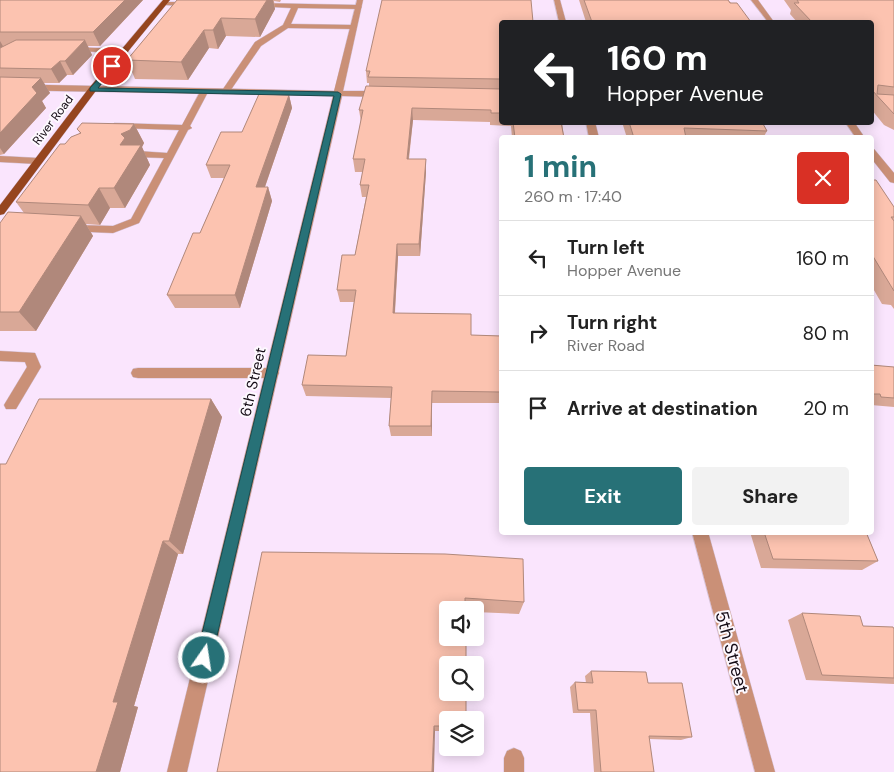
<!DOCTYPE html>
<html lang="en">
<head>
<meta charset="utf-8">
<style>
  :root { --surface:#fff; --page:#f2f2f2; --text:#222; --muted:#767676; --line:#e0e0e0; --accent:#277177 }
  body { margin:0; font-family:"DM Sans",sans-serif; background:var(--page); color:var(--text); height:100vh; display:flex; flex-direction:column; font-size:19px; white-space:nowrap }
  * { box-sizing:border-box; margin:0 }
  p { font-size:16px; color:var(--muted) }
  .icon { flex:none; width:28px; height:28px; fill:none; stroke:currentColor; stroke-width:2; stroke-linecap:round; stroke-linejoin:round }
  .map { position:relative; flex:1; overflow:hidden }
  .side { position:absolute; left:499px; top:135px; width:375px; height:400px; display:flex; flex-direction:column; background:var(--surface); border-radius:5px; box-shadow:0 2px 12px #0003 }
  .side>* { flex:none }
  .top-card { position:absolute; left:499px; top:20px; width:375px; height:105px; border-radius:5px; box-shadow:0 2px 12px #0003; background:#202124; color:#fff; overflow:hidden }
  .tools { position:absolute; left:439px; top:601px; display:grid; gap:10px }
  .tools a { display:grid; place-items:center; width:45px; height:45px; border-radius:5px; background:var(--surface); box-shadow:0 2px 12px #0003; font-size:25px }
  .pin { position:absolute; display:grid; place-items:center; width:42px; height:42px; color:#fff; margin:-21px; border:2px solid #fff; border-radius:50%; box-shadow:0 1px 5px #0007 }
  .me { position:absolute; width:55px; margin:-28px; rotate:13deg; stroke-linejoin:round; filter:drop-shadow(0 0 4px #0008) }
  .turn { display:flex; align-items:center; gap:18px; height:105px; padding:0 25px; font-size:22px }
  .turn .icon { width:65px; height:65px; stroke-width:2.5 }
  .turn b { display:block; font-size:35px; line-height:42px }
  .round { display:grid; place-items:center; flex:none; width:52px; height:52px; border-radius:5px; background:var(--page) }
  .head { display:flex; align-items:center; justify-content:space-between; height:85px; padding:0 25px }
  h1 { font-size:30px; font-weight:700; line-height:38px; color:var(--accent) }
  .cta { display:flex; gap:10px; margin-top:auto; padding:10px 25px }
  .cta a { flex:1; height:58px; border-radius:5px; background:var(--accent); color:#fff; font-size:20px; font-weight:700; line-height:58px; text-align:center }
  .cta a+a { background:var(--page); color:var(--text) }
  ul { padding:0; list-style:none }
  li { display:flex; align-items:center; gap:15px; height:75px; padding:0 25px; border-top:1px solid var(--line) }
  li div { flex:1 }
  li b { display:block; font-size:19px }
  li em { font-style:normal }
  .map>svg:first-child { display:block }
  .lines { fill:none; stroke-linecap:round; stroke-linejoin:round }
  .service-casing { stroke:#d5c2d8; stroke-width:1 }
  .minor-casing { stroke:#d5c2d8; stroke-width:1 }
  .primary-casing { stroke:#d5c2d8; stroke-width:1 }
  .service { fill:#ca9077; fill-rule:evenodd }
  .minor { fill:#ca9077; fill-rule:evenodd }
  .primary { fill:#96451f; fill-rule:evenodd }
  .wall { fill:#d9a897 }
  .shaded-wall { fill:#b0887b }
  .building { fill:#fcc3b0; stroke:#b0887b }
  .route { fill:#277177; stroke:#19494d }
  .labels { text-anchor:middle; stroke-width:4; stroke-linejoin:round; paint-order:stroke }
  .far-street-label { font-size:12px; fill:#150c16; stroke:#fdf8fe }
  .street-label { font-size:15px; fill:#150c16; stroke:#fdf8fe }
  .near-street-label { font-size:18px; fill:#150c16; stroke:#fdf8fe }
</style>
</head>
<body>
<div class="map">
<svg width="894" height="772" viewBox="0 0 894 772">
  <rect width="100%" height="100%" fill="#fae5fd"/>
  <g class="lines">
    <g class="service-casing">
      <path id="service" d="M162 2H193L196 4 193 6 164 5Z
        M257 3 358 5 362 7 358 9 298 8 291 24 353 25 357 27 353 29 288 28 261 46 228 94H222L221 92 255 42 283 25 291 8 255 6Z
        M70 47 125 49 129 51 125 53 73 51 69 49Z
        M201 90 208 92 190 126 192 128 188 130 139 223 113 233 68 231 67 229 72 225 113 226 131 219 164 158 137 157 132 154 137 151 167 153 179 130 117 128 112 125 114 123 182 125Z
        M0 156 38 158 43 161 38 164 0 162Z
        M0 351 35 353 41 367 16 409H6L4 405 27 367 25 362 0 361Z
        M138 368H272L277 369 279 373 277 377 272 378H138L133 377 131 373 133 369Z
        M514 748 521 751 524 758V772H504V758L507 751Z"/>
    </g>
    <g class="minor-casing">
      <path id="minor" d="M357 0H363L343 91H383L387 94 383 97 342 96 187 772H167L333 96 0 90V84L334 91Z
        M554 0H560L566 22H559Z
        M751 0H758L774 22H768Z
        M586 122H595L599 138H589Z
        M845 122H854L865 138H856Z
        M871 148 874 149 894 173V183L890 182 871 158Z
        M692 532H708L775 772H755Z"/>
    </g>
    <g class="primary-casing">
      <path id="primary" d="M163 0H170L95 92 4 214 0 215V205L89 88Z"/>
    </g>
    <use href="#service" class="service"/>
    <use href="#minor" class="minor"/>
    <use href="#primary" class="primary"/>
  </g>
  <path class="wall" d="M0 0H143L100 46H88L92 55 73 75H67L59 83H44L50 93 42 101 46 108 4 154 0 155Z
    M177 0H281L280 2 274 1 275 9 260 37 226 36 218 49 209 48 188 80 135 79 127 60Z
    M579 0H728L751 22H586Z
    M784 0H894V130L884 125 871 109V22H797L790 14 791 10Z
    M501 22V122H562L564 138H512L511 126 490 125V122L413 120 409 159H426V172L420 256H398L395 313 471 335 501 336V403H432V436H391L389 426 391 398 306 396 302 385 346 356 354 302H340L337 290 355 255 366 197H362L360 185 363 172H355L353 159 361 122 359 110 369 86V83H367L366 71Z
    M289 95 292 108 265 187H268L272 201 240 308H175L167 295 200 233 224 178H211L206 165 242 132Z
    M622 122H762L767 131 763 138H627Z
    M134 124 144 143 142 147 150 165 125 208H110L100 225 86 224 93 236 36 331H0V223L24 213 16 202 65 144 80 133 77 129Z
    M871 180 894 207V309L891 305 882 304 871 285Z
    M871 365 894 367V407L871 405Z
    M211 399 222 417 183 554H178L134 706 138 707 120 772H0L6 464Z
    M750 532H866L878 561 862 570 761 568Z
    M262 552 524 602 519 614 475 612V610H448V731H435Z
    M802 613 863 626 894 629V684L806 680 788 620Z
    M591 671 648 683 692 737 681 740 649 739 654 772H594L590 713H573L570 687 575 682 586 683 585 676Z"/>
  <path class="shaded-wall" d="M125 0H143L100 46 93 32Z
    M267 0H273L275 9 260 37 255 19Z
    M221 18 226 36 218 49 213 30Z
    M204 30 209 48 188 80 181 62Z
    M85 40 92 55 73 75 65 61Z
    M0 41 7 53 0 59Z
    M60 61 67 75 59 83 51 69Z
    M41 78 50 93 42 101 46 108 4 154 0 148V133L32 87Z
    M289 95 292 108 260 201 256 187Z
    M412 108 413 120 407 171V159Z
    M134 124 144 143 142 147 150 165 125 208 114 188 120 145 121 134Z
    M426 159V172L420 256 419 244Z
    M268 187 272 201 240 308 235 295Z
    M99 188 110 208 100 225 88 205Z
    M81 216 93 236 36 331 19 312Z
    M397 244 398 256 394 325 393 313Z
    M432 391V436L431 426Z
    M211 399 222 417 183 554 169 541Z
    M163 541 178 554 134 706 138 707 120 772H96L113 702Z
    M434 726 435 731 434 772H432Z"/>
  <path class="building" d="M0 0H125L93 32H0Z
    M177 0H267L255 19 221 18 213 30H204L181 62 127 60Z
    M382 0H531L533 22H501V79L368 77 370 71H366Z
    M584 0H728L730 3H737L751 22H592Z
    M797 0H894V87L878 85 877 94 894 95V114L871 89V22H812L794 3H799Z
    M16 40H85L65 61H60L51 69 0 68V48Z
    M0 77 41 78 32 87 37 93 0 133Z
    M366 86 501 89V113H491V110L412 108 407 159H426L419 244H397L393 313 471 314V335L501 336V392L432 391 431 426H389L392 387 302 385 308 355 346 356 356 290H337L342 255H355L369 185H360L365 159H353L363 110H359Z
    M259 94 289 95 256 187H268L235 295H167L193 233H200L230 165H206L221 132H242Z
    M513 122H561L564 138H515Z
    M629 122H762L767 131 684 128 686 138H634Z
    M82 123 134 124 130 130 121 134 125 138 120 145H141L114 188H99L88 205 16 202 60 144H65L71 137 81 133 77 129Z
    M871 180H876L894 207V217H891L894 221V291L871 253Z
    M8 212 81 216 19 312H0V223Z
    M871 365 894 367V398L881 397 880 394H871Z
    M39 399H211L169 541H163L113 702H118L96 772H0V464H6Z
    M764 532H866L878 561 773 559Z
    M262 552 445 554 523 559 524 602 465 598V610H448V638H466V665H448V692H466V720H448V726H434L432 772H217Z
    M802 613 860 616 863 626 893 627 894 629V678L822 675Z
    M591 671 646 672 648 683H682L692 737 649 736 654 772H601L596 710H578L575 682 593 683Z"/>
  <path class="route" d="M112 64 115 66 98 88 338 92 341 94 212 658 209 663 204 666 199 663 196 658 334 96 90 91V88Z"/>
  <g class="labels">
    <g class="far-street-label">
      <text transform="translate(53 120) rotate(-53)" y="4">River Road</text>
    </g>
    <g class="street-label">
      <text transform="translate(253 382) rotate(-77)" y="5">6th Street</text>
    </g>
    <g class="near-street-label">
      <text transform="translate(732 652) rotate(75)" y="6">5th Street</text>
    </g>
  </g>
</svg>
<div class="tools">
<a><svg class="icon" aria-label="sound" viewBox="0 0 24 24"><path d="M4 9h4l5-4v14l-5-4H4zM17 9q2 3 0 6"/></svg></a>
<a><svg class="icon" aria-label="search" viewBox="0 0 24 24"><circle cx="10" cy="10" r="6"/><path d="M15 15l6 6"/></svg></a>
<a><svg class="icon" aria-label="layers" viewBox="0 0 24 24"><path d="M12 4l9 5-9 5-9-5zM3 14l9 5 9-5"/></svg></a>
</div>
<div class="pin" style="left:112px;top:66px;background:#d93025"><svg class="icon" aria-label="arrive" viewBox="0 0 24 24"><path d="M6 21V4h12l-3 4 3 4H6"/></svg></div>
<svg class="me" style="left:204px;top:658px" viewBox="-20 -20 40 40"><circle r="17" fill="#277177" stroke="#fff" stroke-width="3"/><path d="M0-11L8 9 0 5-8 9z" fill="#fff"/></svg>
<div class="top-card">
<div class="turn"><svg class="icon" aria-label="left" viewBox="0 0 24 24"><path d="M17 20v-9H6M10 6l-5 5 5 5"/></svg><div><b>160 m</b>Hopper Avenue</div></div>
</div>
<section class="side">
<div class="head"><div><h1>1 min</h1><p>260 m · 17:40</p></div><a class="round" style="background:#d93025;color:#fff"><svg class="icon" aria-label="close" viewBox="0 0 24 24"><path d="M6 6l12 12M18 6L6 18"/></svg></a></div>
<ul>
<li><svg class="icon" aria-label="left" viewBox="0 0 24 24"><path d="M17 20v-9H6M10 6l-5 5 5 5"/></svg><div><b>Turn left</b><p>Hopper Avenue</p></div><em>160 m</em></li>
<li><svg class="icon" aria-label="right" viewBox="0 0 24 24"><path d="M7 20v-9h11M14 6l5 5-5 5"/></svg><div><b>Turn right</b><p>River Road</p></div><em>80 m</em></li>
<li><svg class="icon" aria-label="arrive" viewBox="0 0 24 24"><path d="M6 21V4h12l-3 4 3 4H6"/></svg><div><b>Arrive at destination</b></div><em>20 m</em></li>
</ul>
<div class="cta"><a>Exit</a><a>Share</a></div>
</section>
</div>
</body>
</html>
